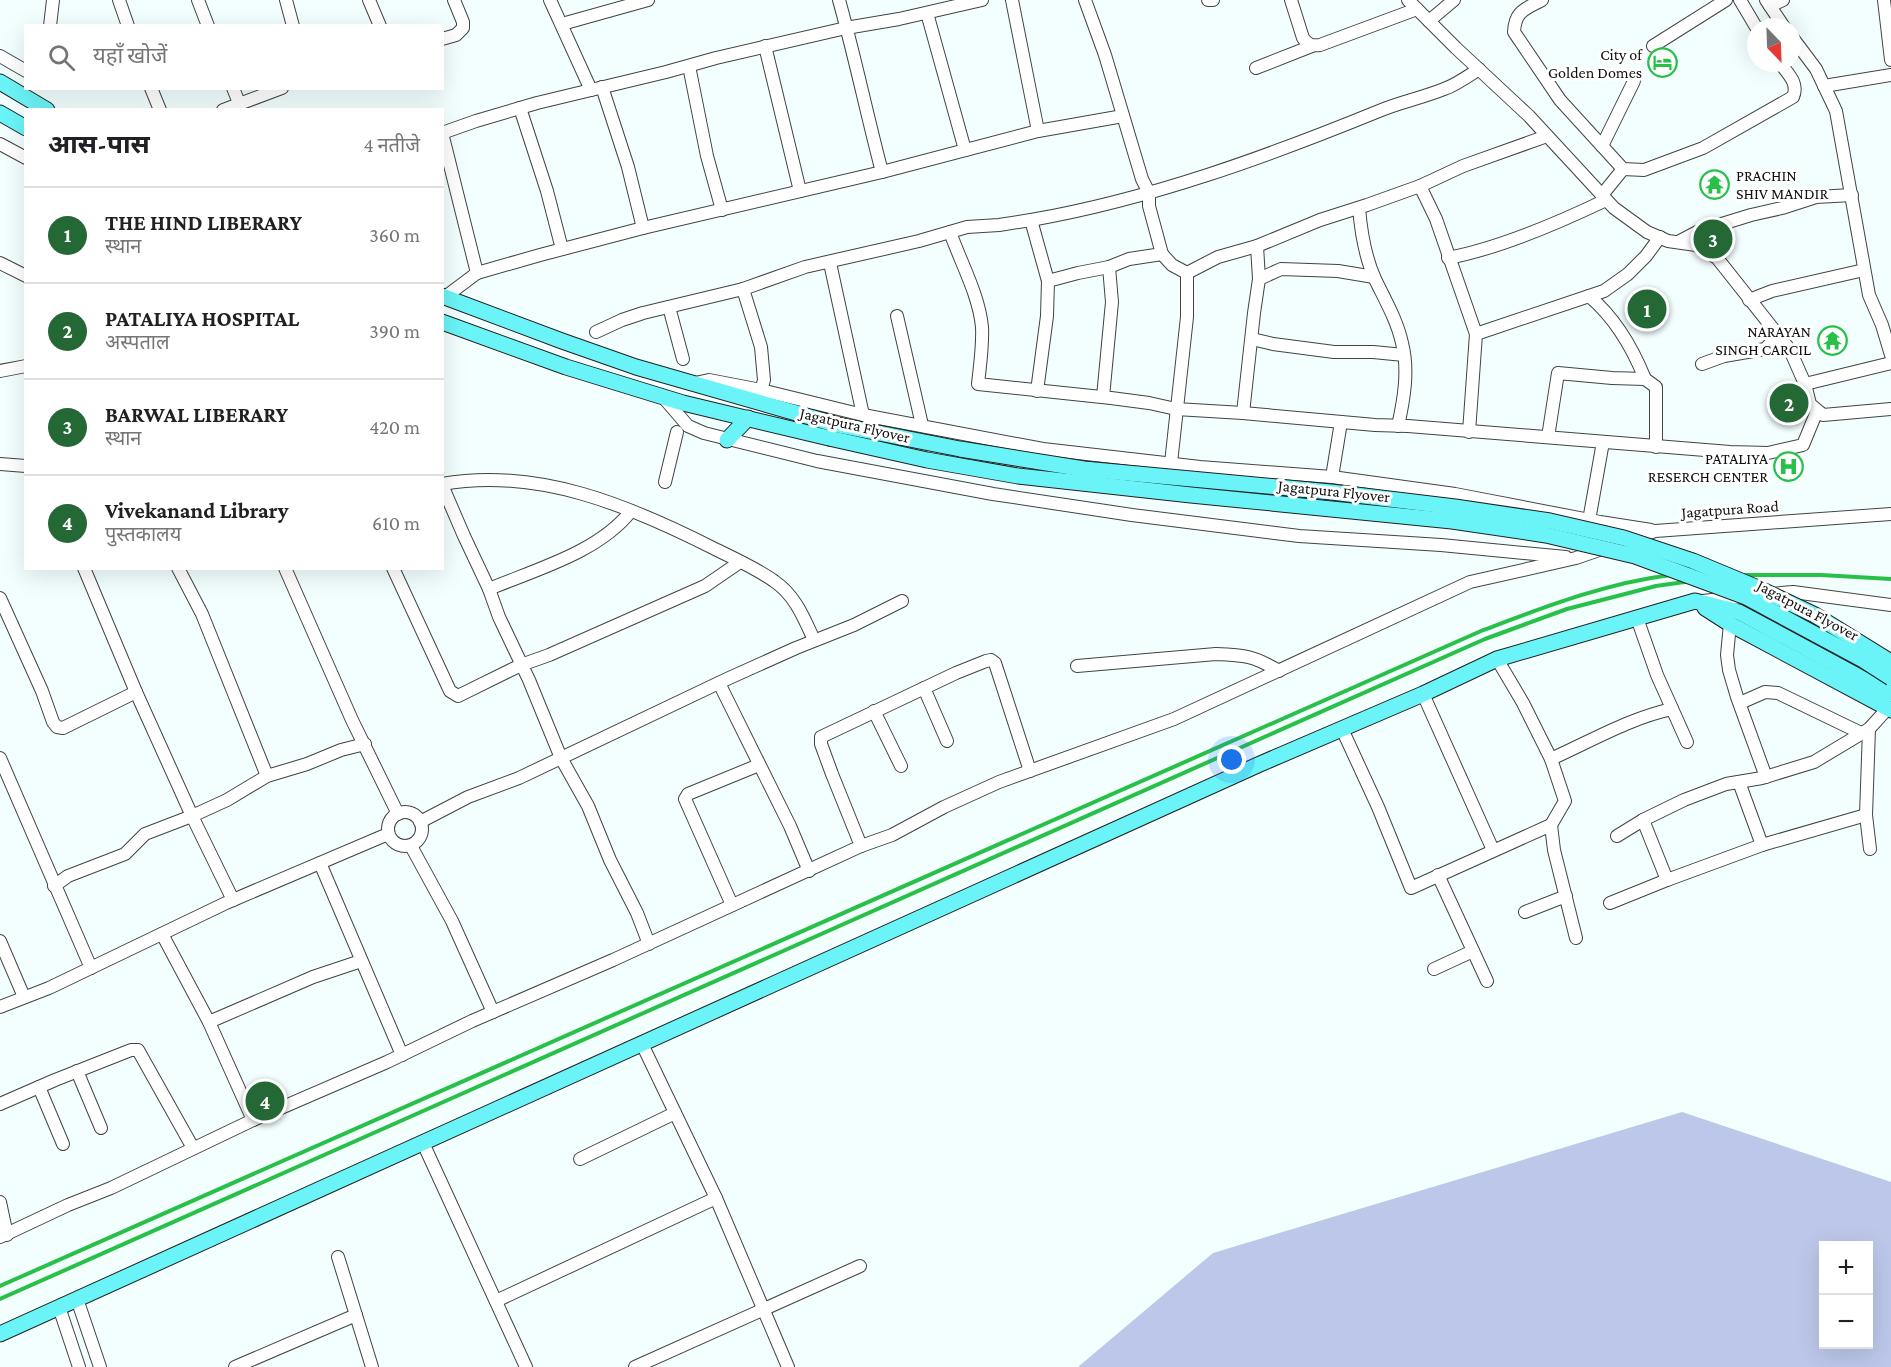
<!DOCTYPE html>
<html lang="hi">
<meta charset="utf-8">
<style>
body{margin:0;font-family:"Crimson Pro","Noto Sans Devanagari",serif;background:#f6f6f6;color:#202124}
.controls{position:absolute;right:18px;bottom:18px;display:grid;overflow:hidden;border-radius:0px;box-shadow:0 6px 24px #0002}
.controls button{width:54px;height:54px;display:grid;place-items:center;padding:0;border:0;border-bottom:2px solid #e0e0e0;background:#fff;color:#202124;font:30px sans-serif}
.compass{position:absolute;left:1747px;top:18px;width:54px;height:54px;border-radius:50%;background:#fff;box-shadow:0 6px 24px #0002;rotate:157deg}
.you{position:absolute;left:1232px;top:760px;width:21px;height:21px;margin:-15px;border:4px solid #fff;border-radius:50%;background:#1a73e8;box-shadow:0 0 0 9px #1a73e833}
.badge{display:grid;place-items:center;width:39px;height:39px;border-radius:50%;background:#246935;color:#fff;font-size:20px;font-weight:700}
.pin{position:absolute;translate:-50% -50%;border:3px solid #fff;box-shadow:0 2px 6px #0006}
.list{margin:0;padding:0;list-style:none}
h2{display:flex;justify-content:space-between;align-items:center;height:78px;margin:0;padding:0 24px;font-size:26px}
h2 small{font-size:20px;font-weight:400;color:#757577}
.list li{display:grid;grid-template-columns:39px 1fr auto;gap:18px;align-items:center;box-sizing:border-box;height:96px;padding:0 24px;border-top:2px solid #e0e0e0}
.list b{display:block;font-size:22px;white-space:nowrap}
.list p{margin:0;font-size:20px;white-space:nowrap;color:#757577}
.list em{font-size:20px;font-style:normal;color:#757577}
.icon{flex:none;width:33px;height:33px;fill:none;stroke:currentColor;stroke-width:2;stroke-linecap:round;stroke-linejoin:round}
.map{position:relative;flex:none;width:1891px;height:1367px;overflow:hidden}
.search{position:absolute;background:#fff;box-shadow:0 6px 24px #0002;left:24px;top:24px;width:420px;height:66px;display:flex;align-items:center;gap:15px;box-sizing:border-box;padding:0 21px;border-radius:0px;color:#757577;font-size:22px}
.panel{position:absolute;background:#fff;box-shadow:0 6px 24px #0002;left:24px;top:108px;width:420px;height:462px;border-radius:0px}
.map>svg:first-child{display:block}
.green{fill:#bcc7ea;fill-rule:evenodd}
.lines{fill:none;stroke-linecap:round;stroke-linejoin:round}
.minor-casing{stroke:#434343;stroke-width:14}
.major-casing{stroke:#212121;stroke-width:17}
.minor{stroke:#fff;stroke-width:12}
.major{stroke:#6bf4f7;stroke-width:15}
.rail{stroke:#28c049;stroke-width:4}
.major-bridge-casing{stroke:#212121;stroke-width:17;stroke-linecap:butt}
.major-bridge{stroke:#6bf4f7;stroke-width:15}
.labels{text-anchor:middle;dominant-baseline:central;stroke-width:6;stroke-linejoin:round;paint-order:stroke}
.poi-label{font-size:16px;fill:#101010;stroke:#fff;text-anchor:end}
.street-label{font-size:16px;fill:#101010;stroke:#fff}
</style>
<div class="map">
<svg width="1891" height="1367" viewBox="0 0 1891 1367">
<rect width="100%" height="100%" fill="#f3feff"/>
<!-- green -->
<path class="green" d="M1682,1112l209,70v185h-813l135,-114zM1824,1246h44v98h-44z"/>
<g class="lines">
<defs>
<g id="minor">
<path d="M119,0l9,26"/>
<path d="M198,0l10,26"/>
<path d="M286,0l7,26"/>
<path d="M369,0l11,26"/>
<path d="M550,0l41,90"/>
<path d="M839,0c16,57 28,115 43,172"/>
<path d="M1012,0l26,131"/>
<path d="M1085,0l20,55 37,124 7,14v13l13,48"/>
<path d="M1208,0h5"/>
<path d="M1291,0l12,38c5,7 9,8 17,7l97,-36"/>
<path d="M1408,0l48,48 73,68 85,92 33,24 21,9 28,4 21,13 73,92 15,34 5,20 13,11 68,-6"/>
<path d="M1542,0c-17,9 -27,11 -28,32l46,68 63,69 21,1 59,-22 90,-51c6,-14 -5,-23 -13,-34"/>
<path d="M1740,0l16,27"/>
<path d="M1766,0l18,27"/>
<path d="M1884,0l7,60"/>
<path d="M1770,6l13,-6"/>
<path d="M927,13l38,137"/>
<path d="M1429,21l25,-21"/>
<path d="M562,24l86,-24"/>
<path d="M50,26l3,-26"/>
<path d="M1792,37l24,32 20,42 33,184 13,30 9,30"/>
<path d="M442,39l14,-4 7,-7v-6l-9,-22"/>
<path d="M765,46l35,145"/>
<path d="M1653,46l73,-46"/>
<path d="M0,56l26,15"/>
<path d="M689,66l18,90 15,54"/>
<path d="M1256,68l56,-22"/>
<path d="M1824,86l67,-11"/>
<path d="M602,87l26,80 15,61"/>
<path d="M151,88l9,22"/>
<path d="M233,88l6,15"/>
<path d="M520,108l27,83 15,58"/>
<path d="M223,110l59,-22"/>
<path d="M442,133l35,140 63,-18 103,-27 239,-56 156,-41 85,-15"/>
<path d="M442,133l34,-12 61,-18 129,-31 50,-14 130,-30 53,-9 83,-19"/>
<path d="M0,144l26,14"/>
<path d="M1602,146l32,-65"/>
<path d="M1420,186l16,33 40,115"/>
<path d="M1602,195l21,-26"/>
<path d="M1359,208c2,24 6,49 16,71 10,21 22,41 27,64 7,27 2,56 -4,83"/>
<path d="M1031,220c120,-21 235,-63 348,-109 21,-9 43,-13 65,-22 12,-4 24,-13 35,-20"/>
<path d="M950,232c11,31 29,63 32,95 1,19 -2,38 -4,57l133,14 38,5 27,6 67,4 132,12 33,1 322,26 38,1 35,-8 14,-34"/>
<path d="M1678,242l21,-11 52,-16 31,-7 34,-11 36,-2"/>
<path d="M1448,258c53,-10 110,-35 158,-58"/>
<path d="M0,263l26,13"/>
<path d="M830,263l33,152"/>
<path d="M1259,279l22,-10 57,2 36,6"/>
<path d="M743,289l18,58 3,33 -5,18"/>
<path d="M1589,296c25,21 44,53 56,83"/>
<path d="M445,297l32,-24"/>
<path d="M1749,300l23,-9 92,-21"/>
<path d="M669,307l14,52"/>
<path d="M897,316l25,109"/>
<path d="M596,332l26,-12 21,-7 100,-24 62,-22 114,-26 48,-14 32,-2 32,-5 17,61 30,-8 31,-6 20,-8 33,-5 10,11 15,8 31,-16 39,-11 63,-26 47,-15 53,-19 43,-20 84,-30"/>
<path d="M1252,339l21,5 61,8h39l31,3"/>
<path d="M1702,364l22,-8 41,-7 14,-14"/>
<path d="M0,371l26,-5"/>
<path d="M695,383l14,-3 52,10 102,25 180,34 157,18 132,10 123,17 145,28 51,8"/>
<path d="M1805,384l86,-21"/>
<path d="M1037,391l10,-75 1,-35"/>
<path d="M663,397l25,29 16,7 113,28 176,33 139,21 167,21 142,9 125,12"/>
<path d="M1103,397l9,-95 -3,-35"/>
<path d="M1243,413l11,-100 5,-34 -2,-33"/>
<path d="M1469,432l7,-98 128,-43 24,-17 18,-18 14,-19"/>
<path d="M1548,437l10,-64 54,5 33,1 11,8v60"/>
<path d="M1171,463l16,-146v-44"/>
<path d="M0,464l26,2"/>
<path d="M1332,477l9,-55"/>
<path d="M665,482l12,-50"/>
<path d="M442,484c96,-17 188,22 271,64 20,10 43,20 61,33 21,14 30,37 40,59"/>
<path d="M442,485l22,51 25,53 10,28 30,63 32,78 27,48 22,54 27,53 12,31"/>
<path d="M1588,526l15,-84"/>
<path d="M1628,540l27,-9 236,-17"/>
<path d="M84,568l52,124 56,124 41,84"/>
<path d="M178,568l24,46 65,162"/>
<path d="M285,568l67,152 46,94"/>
<path d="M393,568l57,123 8,5 63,-31 28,-10 156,-69 35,-24"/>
<path d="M489,589c48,-20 110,-37 142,-78"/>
<path d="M1771,594l22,-2 98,13"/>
<path d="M0,598l42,93 11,31 4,5 6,1 73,-36"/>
<path d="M1702,601l40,-4"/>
<path d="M1637,618l20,57 30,67"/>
<path d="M1730,624l-3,31 2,15 8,27 29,80"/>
<path d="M1497,659l26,44 28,56 14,42 -14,24"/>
<path d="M1077,666l139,-12c29,1 38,2 63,17"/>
<path d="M719,683l71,143 19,45"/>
<path d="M924,688l23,53"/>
<path d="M1423,694l70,156"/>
<path d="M1740,703l25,-11 13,1 83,40"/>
<path d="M874,711l27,55"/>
<path d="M1342,729l36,78 33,81 140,-63 3,25 22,88"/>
<path d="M0,758l91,210"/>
<path d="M1551,759c40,-18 79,-41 121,-50"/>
<path d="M1739,782l23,63"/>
<circle cx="405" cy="829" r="17"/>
<path d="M1866,815l4,34"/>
<path d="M1643,820l24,60"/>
<path d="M420,822l48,-25 51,-19 208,-99 69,-31 58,-23 48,-24"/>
<path d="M1617,836l26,-16 41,-20 42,-16 36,-6 52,-16 55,-33 19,-21"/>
<path d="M411,846l41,75 41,91"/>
<path d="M861,846l-29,-72 -11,-30v-7l135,-64 30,-12 5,-1 4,3 35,108"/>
<path d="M320,863l82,192"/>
<path d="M1438,875l49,106"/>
<path d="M54,886l14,-10 57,-22 20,-20 47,-18 35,-16 40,-24 40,-12 34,-14 24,-6"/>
<path d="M1610,903l57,-23 95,-35 104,-30 3,-86"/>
<path d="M732,905l-47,-106 3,-5 71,-29"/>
<path d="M1525,912l41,-16"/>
<path d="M162,934l47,88 44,98"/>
<path d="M0,941l24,56"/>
<path d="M1434,969l39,-18"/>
<path d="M0,1007l49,-19 177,-85 162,-69"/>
<path d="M209,1022l104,-45 48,-16"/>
<path d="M642,1044l74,154 72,169"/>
<path d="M77,1071l24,57"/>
<path d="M39,1087l24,57"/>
<path d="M0,1104l55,-24 76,-30h7l55,98"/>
<path d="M423,1143l103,224"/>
<path d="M580,1159l95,-46"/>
<path d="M0,1202l7,33"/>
<path d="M0,1237l68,-32 43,-17 142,-68 134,-58 85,-41 141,-61 248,-114 31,-11 52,-28 55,-25 175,-63 296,-137 106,-24 29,-10"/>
<path d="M338,1257l34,110"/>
<path d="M77,1299l23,68"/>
<path d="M496,1301l220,-103"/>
<path d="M59,1307l20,60"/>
<path d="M235,1367l121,-52"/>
<path d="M635,1367l225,-101"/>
</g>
<g id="major">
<path d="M0,82l47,28"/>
<path d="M0,113l26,15"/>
<path d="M442,296l120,45 74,26 202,58"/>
<path d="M442,322l124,45 117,36 146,35"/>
<path d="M727,440l21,-22"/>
<path d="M1705,608l25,16 161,86"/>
<path d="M0,1334l1260,-570 163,-70 74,-35 198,-58 44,11 152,82"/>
</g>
</defs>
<!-- minor casing -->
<use href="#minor" class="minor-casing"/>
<!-- major casing -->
<use href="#major" class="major-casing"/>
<!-- minor -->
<use href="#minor" class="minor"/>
<!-- major -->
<use href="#major" class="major"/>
<!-- rail -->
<g class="rail">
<path d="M0,1286l1481,-655c61,-23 124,-48 190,-56"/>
<path d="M0,1299l1485,-660 82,-30 89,-23 78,-11h87l70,4"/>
</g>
<defs>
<g id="major-bridge">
<path d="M838,425l122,24 124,20 247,23 124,15 95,14 74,17 69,23 65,27 57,27 76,47"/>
<path d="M829,438l98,22 91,16 173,19 261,26 94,14 89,21 111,41 117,63 28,18"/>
</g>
</defs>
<!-- major-bridge casing -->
<use href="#major-bridge" class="major-bridge-casing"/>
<!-- major-bridge -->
<use href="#major-bridge" class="major-bridge"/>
</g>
<!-- icons -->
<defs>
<symbol id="hotel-ring" viewBox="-11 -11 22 22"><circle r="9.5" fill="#fff" stroke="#28c049" stroke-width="1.5"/><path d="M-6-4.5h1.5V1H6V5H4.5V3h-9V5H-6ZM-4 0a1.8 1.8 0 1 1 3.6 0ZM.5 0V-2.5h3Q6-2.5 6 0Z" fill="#28c049"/></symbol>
<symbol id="temple-ring" viewBox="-11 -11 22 22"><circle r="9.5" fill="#fff" stroke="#28c049" stroke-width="1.5"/><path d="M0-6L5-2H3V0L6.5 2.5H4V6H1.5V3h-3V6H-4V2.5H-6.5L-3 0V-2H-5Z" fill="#28c049"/></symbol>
<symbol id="hospital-ring" viewBox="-11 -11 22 22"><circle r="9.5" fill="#fff" stroke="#28c049" stroke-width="1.5"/><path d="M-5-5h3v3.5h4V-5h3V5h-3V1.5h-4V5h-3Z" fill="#28c049"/></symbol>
</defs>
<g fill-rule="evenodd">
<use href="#hotel-ring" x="1646" y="46" width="33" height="33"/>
<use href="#temple-ring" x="1698" y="168" width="33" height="33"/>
<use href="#temple-ring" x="1816" y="324" width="33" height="33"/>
<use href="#hospital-ring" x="1772" y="450" width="33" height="33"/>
</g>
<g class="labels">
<!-- poi labels -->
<g class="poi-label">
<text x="1642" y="54">City of<tspan x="1642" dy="18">Golden Domes</tspan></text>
<text x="1736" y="175" text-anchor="start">PRACHIN<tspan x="1736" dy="18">SHIV MANDIR</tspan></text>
<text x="1811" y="331">NARAYAN<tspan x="1811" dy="18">SINGH CARCIL</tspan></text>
<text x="1768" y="458">PATALIYA<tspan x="1768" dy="18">RESERCH CENTER</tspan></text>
</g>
<!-- street labels -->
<g class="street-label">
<text transform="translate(855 425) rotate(13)">Jagatpura Flyover</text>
<text transform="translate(1334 491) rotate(6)">Jagatpura Flyover</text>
<text transform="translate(1730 509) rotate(-4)">Jagatpura Road</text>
<text transform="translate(1808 610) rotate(28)">Jagatpura Flyover</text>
</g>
</g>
</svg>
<div class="controls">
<button>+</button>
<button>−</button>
</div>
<svg class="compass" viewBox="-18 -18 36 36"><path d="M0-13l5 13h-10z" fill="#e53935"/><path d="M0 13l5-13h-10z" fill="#757577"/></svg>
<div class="you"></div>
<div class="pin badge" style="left:1647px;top:309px">1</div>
<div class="pin badge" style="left:1789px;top:403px">2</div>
<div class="pin badge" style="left:1713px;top:239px">3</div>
<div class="pin badge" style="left:265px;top:1101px">4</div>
<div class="search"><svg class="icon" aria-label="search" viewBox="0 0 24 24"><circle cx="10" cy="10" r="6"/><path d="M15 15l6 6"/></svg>यहाँ खोजें</div>
<section class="panel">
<h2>आस-पास<small>4 नतीजे</small></h2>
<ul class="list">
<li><span class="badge">1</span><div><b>THE HIND LIBERARY</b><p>स्थान</p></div><em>360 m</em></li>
<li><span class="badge">2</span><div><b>PATALIYA HOSPITAL</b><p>अस्पताल</p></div><em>390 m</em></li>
<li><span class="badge">3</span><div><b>BARWAL LIBERARY</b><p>स्थान</p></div><em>420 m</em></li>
<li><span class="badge">4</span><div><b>Vivekanand Library</b><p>पुस्तकालय</p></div><em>610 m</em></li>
</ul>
</section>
</div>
